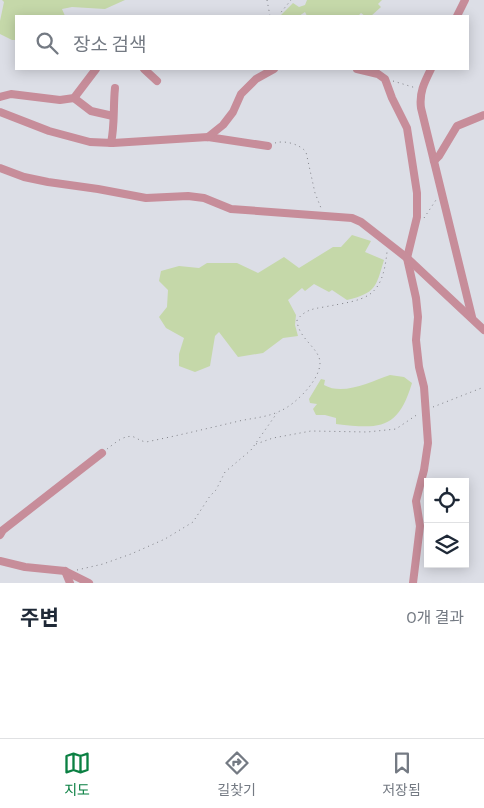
<!DOCTYPE html>
<html lang="ko">
<meta charset="utf-8">
<style>
body{margin:0;font-family:Commissioner,"Noto Sans KR",sans-serif;background:#f6f6f7;color:#1f2937}
.controls{position:absolute;right:15px;bottom:15px;display:grid;overflow:hidden;border-radius:0px;box-shadow:0 2px 12px #0003}
.controls button{width:45px;height:45px;display:grid;place-items:center;padding:0;border:0;border-bottom:1px solid #e0e1e3;background:#fff;color:#1f2937;font:25px sans-serif}
.list{margin:0;padding:0;list-style:none}
h2{display:flex;justify-content:space-between;align-items:center;height:65px;margin:0;padding:0 20px;font-size:21px}
h2 small{font-size:16px;font-weight:400;color:#747a83}
.icon{flex:none;width:28px;height:28px;fill:none;stroke:currentColor;stroke-width:2;stroke-linecap:round;stroke-linejoin:round}
.map{position:relative;flex:none;width:484px;height:583px;overflow:hidden}
.search{position:absolute;background:#fff;box-shadow:0 2px 12px #0003;left:15px;right:15px;top:15px;height:55px;display:flex;align-items:center;gap:12px;box-sizing:border-box;padding:0 18px;border-radius:0px;color:#747a83;font-size:19px}
.sheet{height:155px;background:#fff}
nav{display:flex;justify-content:space-around;align-items:center;box-sizing:border-box;height:70px;border-top:1px solid #e0e1e3;background:#fff;font-size:14px;color:#747a83}
nav a{display:grid;justify-items:center;gap:2px}
nav .on{color:#0b8043}
.map>svg:first-child{display:block}
.green{fill:#c5d8a9}
.lines{fill:none;stroke-linecap:round;stroke-linejoin:round}
.path{stroke:#7f8086;stroke-width:1;stroke-dasharray:1 4;stroke-linecap:butt}
.minor{stroke:#c78d9a;stroke-width:8}
</style>
<div class="map">
<svg width="484" height="583" viewBox="0 0 484 583">
<rect width="100%" height="100%" fill="#dcdee6"/>
<!-- green -->
<g class="green">
<path d="M2,0h123l-20,9 -33,-2 -10,2 3,7h-49v24h-4l-12,-6v-13l4,-19z"/>
<path d="M307,0h75l-4,4 3,3 -10,9h-6l-4,-3 -3,3h-51l-2,-4 -6,4h-19l13,-13 6,4 6,-2z"/>
<path d="M352,235l19,6 -6,11 19,8c-8,27 -8,33 -37,40l-15,-10 -3,2 -15,-8 -9,7 -3,-3 -14,12 8,15 -1,10 3,11 -15,2 -20,15 -25,4 -19,-25 -4,4 -5,30 -15,6 -16,-6v-12l5,-16 -18,-10 -7,-11 8,-10 1,-17 -9,-9 2,-10 18,-5 20,2 8,-5h30l21,10 26,-16 15,11 34,-21h8z"/>
<path d="M390,375l14,2 8,6c-14,47 -32,46 -76,41v-6l-11,-3h-9l-3,-6 4,-5 -7,-1 -1,-4 12,-20 4,1 -1,5c19,11 46,-3 66,-10z"/>
</g>
<g class="lines">
<!-- path -->
<g class="path">
<path d="M267,0l3,16"/>
<path d="M278,16l13,-16"/>
<path d="M393,81l23,7"/>
<path d="M275,143c9,-3 25,1 31,9l9,41 6,15"/>
<path d="M424,218l12,-18"/>
<path d="M433,407l51,-20"/>
<path d="M256,444l17,-6 38,-7 56,1 29,-3 22,-15"/>
<path d="M107,449c7,-5 17,-15 27,-12 4,2 7,4 12,5 30,-6 59,-13 89,-20 15,-4 31,-4 45,-11 15,-6 40,-31 40,-48 0,-15 -22,-24 -23,-43 8,-10 15,-11 27,-13 42,-8 58,-7 63,-55"/>
<path d="M77,570l26,-6 28,-10 34,-15 28,-17 17,-26 6,-6 9,-18 26,-22 26,-37"/>
</g>
<!-- minor -->
<g class="minor">
<path d="M457,16l8,-16"/>
<path d="M144,69l13,12"/>
<path d="M357,69l21,5 7,5 7,19 15,30 10,65v24l-10,41 9,40 2,19 -2,23 3,27 5,20 4,56 -4,27 -8,31 4,25 -7,57"/>
<path d="M431,69c-7,14 -12,24 -10,39l51,209"/>
<path d="M0,97l11,-3 49,6 14,-2 22,-29"/>
<path d="M74,98l17,13 22,5"/>
<path d="M0,112l49,19 41,11 23,1 95,-6 60,9"/>
<path d="M208,137l15,-12 10,-13 8,-18 15,-15 18,-10"/>
<path d="M111,143c4,-19 2,-36 4,-55"/>
<path d="M434,161l5,-5 18,-30 27,-11"/>
<path d="M0,168l24,9 24,5 50,7 48,9 42,-2 16,2 27,11 121,9 9,4 46,36 77,72"/>
<path d="M0,535l3,-5 99,-77"/>
<path d="M0,561l25,6 40,4 24,12"/>
<path d="M65,571l5,12"/>
</g>
</g>
</svg>
<div class="controls">
<button><svg class="icon" aria-label="locate" viewBox="0 0 24 24"><circle cx="12" cy="12" r="6"/><path d="M12 2v4M12 18v4M2 12h4M18 12h4"/></svg></button>
<button><svg class="icon" aria-label="layers" viewBox="0 0 24 24"><path d="M12 4l9 5-9 5-9-5zM3 14l9 5 9-5"/></svg></button>
</div>
<div class="search"><svg class="icon" aria-label="search" viewBox="0 0 24 24"><circle cx="10" cy="10" r="6"/><path d="M15 15l6 6"/></svg>장소 검색</div>
</div>
<section class="sheet">
<h2>주변<small>0개 결과</small></h2>
<ul class="list">
</ul>
</section>
<nav>
<a class="on"><svg class="icon" aria-label="map" viewBox="0 0 24 24"><path d="M3 6l6-2 6 2 6-2v14l-6 2-6-2-6 2zM9 4v14M15 6v14"/></svg>지도</a>
<a><svg class="icon" aria-label="directions" viewBox="0 0 24 24"><path d="M12 3l9 9-9 9-9-9zM9 14v-3h6M13 9l2 2-2 2"/></svg>길찾기</a>
<a><svg class="icon" aria-label="saved" viewBox="0 0 24 24"><path d="M7 4h10v16l-5-4-5 4z"/></svg>저장됨</a>
</nav>
